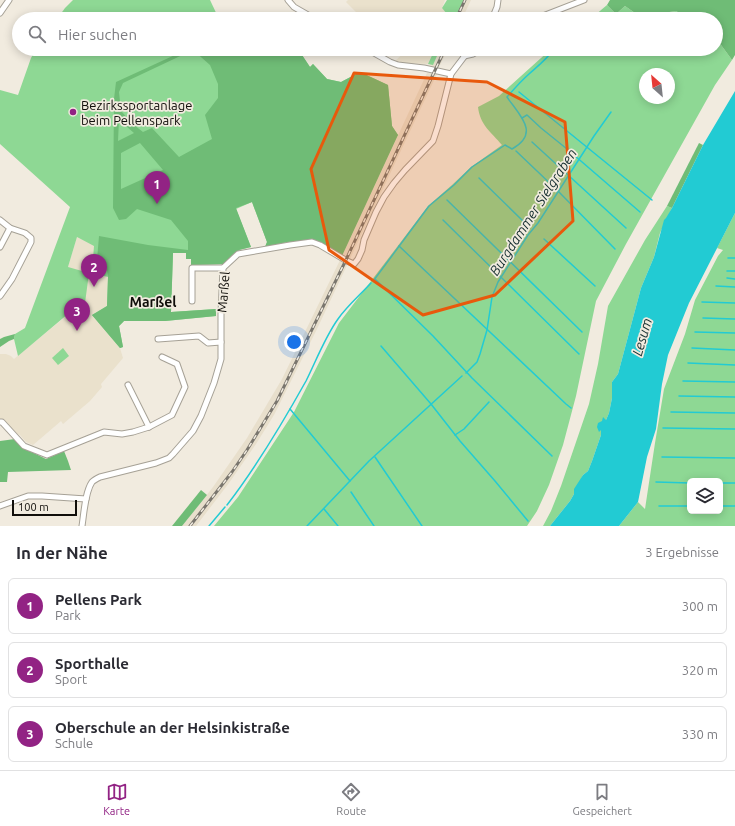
<!DOCTYPE html>
<html lang="de">
<meta charset="utf-8">
<style>
body{margin:0;font-family:Ubuntu,sans-serif;background:#f2f2f3;color:#2b2b33}
.controls{position:absolute;right:12px;bottom:12px;display:grid;overflow:hidden;border-radius:6px;box-shadow:0 2px 10px #0003}
.controls button{width:36px;height:36px;display:grid;place-items:center;padding:0;border:0;border-bottom:1px solid #e1e1e2;background:#fff;color:#2b2b33;font:20px sans-serif}
.compass{position:absolute;left:639px;top:68px;width:36px;height:36px;border-radius:50%;background:#fff;box-shadow:0 2px 10px #0003;rotate:333deg}
.scale{position:absolute;left:12px;bottom:10px;width:65px;box-sizing:border-box;padding-left:4px;border:2px solid #100e0a;border-top:0;font-size:11px;line-height:14px;white-space:nowrap;color:#100e0a;-webkit-text-stroke:3px #f1ebdf;paint-order:stroke}
.you{position:absolute;left:294px;top:342px;width:14px;height:14px;margin:-10px;border:3px solid #fff;border-radius:50%;background:#1a73e8;box-shadow:0 0 0 6px #1a73e833}
.badge{display:grid;place-items:center;width:26px;height:26px;border-radius:50%;background:#922384;color:#fff;font-size:13px;font-weight:700}
.pin{position:absolute;translate:-50% -33px;filter:drop-shadow(0 1px 2px #0008)}
.pin::after{content:'';position:absolute;top:21px;width:14px;height:12px;background:inherit;clip-path:polygon(0 0,100% 0,50% 100%)}
.list{margin:0;padding:0;list-style:none}
h2{display:flex;justify-content:space-between;align-items:center;height:52px;margin:0;padding:0 16px;font-size:17px}
h2 small{font-size:13px;font-weight:400;color:#7c7c81}
.list li{display:grid;grid-template-columns:26px 1fr auto;gap:12px;align-items:center;box-sizing:border-box;height:56px;margin:0 8px 8px;padding:0 8px;border:1px solid #e1e1e2;border-radius:6px}
.list b{display:block;font-size:15px;white-space:nowrap}
.list p{margin:0;font-size:13px;white-space:nowrap;color:#7c7c81}
.list em{font-size:13px;font-style:normal;color:#7c7c81}
.icon{flex:none;width:22px;height:22px;fill:none;stroke:currentColor;stroke-width:2;stroke-linecap:round;stroke-linejoin:round}
.map{position:relative;flex:none;width:735px;height:526px;overflow:hidden}
.search{position:absolute;background:#fff;box-shadow:0 2px 10px #0003;left:12px;right:12px;top:12px;height:44px;display:flex;align-items:center;gap:10px;box-sizing:border-box;padding:0 14px;border-radius:22px;color:#7c7c81;font-size:15px}
.sheet{height:244px;background:#fff}
nav{display:flex;justify-content:space-around;align-items:center;box-sizing:border-box;height:56px;border-top:1px solid #e1e1e2;background:#fff;font-size:11px;color:#7c7c81}
nav a{display:grid;justify-items:center;gap:2px}
nav .on{color:#922384}
.map>svg:first-child{display:block}
.built{fill:#e8dfcc}
.education{fill:#eae1cc}
.green{fill:#8ed894;fill-rule:evenodd}
.forest{fill:#6fbc76;fill-rule:evenodd}
.water{fill:#22cbd3}
.lines{fill:none;stroke-linecap:round;stroke-linejoin:round}
.stream{stroke:#22cbd3;stroke-width:1.5}
.minor-casing{stroke:#a6a196;stroke-width:7}
.minor{stroke:#fff;stroke-width:5}
.rail-casing{stroke:#7a766e;stroke-width:3}
.rail{stroke:#f1ebdf;stroke-width:1.5;stroke-dasharray:4.5;stroke-linecap:butt}
.marked{fill:#e8590c;fill-opacity:0.2;stroke:#e8590c;stroke-width:3;stroke-linejoin:round}
.poi-dot{fill:#922384;stroke:#f1ebdf;stroke-width:1.5}
.labels{text-anchor:middle;dominant-baseline:central;stroke-width:3.5;stroke-linejoin:round;paint-order:stroke}
.poi-label{font-size:13px;fill:#100e0a;stroke:#f1ebdf;text-anchor:start}
.street-label{font-size:13px;fill:#100e0a;stroke:#f1ebdf}
.water-label{font-size:14px;font-style:italic;fill:#162f30;stroke:#f1ebdf}
.neighbourhood-label{font-size:14px;font-weight:bold;fill:#100e0a;stroke:#f1ebdf}
</style>
<div class="map">
<svg width="735" height="526" viewBox="0 0 735 526">
<rect width="100%" height="100%" fill="#f1ebdf"/>
<!-- built -->
<g class="built">
<path d="M462,0h9l-9,19h-9z"/>
<path d="M438,49h10l-10,20 -8,-4z"/>
<path d="M427,73l10,1 -120,255 -43,86 -18,29 -27,39 -33,43h-14l31,-39 34,-49 35,-59 60,-123z"/>
</g>
<!-- education -->
<g class="education">
<path d="M348,0h97l-3,8 9,11h-52l-1,-1 -2,1h-17l-1,-1 -2,1h-23l5,-5 -12,-12z"/>
<path d="M408,49h27l-7,15 -24,-1 -10,-1z"/>
<path d="M77,237l18,9 13,31 -1,29 -15,9 28,33 3,10 -22,26 1,3 -12,14 -27,23 -2,-3 -28,24 -7,-3 -6,-7 -3,-1 -10,-11 -7,-2v-67h6l5,2 3,3 62,-51 9,-5 -17,-36z"/>
</g>
<!-- green -->
<g class="green">
<path d="M73,0h137l9,19h-162l8,-11z"/>
<path d="M447,0h17l-9,19h-4l-9,-11z"/>
<path d="M607,5l9,9 9,-8 10,7 12,-1 16,1 13,-2 14,8h-93l-3,-3z"/>
<path d="M716,38l16,22 -17,25 -89,159 -30,57 -20,95 -13,49 -14,40 -12,26 -10,15h-313l24,-29 56,-85 45,-89 58,-76 31,-41 24,-21 19,-18 31,-22c-11,-13 -22,-20 -24,-38l21,-11 52,-47h165zM645,74h24v24h-24z"/>
<path d="M36,49h196l2,6 15,-6h45l6,3 10,15 3,-3 14,15 14,3 19,-10 28,13 4,41 6,9 -86,106 -24,1 -23,5 2,-5 -15,-40 -16,7 15,38 -12,3 -13,14 -35,1v-6h-5v-6h-13l-2,59 45,-3v7l-51,5h-41l-5,5 4,21 -3,1 -28,-33 15,-9 1,-29 -8,-2 2,-12 -9,-4 1,-13 -17,-9 -9,30 21,6 -4,30 -10,5 -57,48 -4,-17 1,-5 10,-6 45,-121 -70,-63v-54l18,5 13,-37z"/>
<path d="M435,49h5l-7,16 -5,-1z"/>
<path d="M667,206l5,2 -12,25 -6,24 -13,31 -23,86 -6,8v16l-3,15 -3,7 -5,10v5l-9,26 -4,10 -5,4 -9,19 -4,7 -20,25h-7l8,-15 10,-25 28,-82 9,-40 10,-58 37,-66z"/>
<path d="M735,213v313h-116l19,-24 7,7 10,-66 9,-54 21,-55 10,-34 23,-44 5,-6 -6,-2zM690,481h30v30h-30z"/>
<path d="M63,348l6,8 -11,9 -6,-7z"/>
</g>
<!-- forest -->
<g class="forest">
<path d="M610,0h125v55l-3,5 -16,-22v-19h-26l-14,-8 -13,2 -16,-1 -12,1 -10,-7 -9,8 -9,-9z"/>
<path d="M188,49h44l2,6 15,-6h45l6,3 10,15 3,-3 14,15 14,3 19,-10 28,13 4,41 6,9 -56,121 -30,-15 -24,1 -23,5 2,-5 -15,-40 -16,6 15,39 -12,3 -13,14 -35,1v-6h-5v-6h-13l-2,59 45,-3v7l-51,5h-41l-5,5 4,21 -3,1 -28,-33 15,-9 1,-29 -2,-14 -9,-3 2,-24 49,9 40,5v-9l-17,-21 -34,-11 -11,10 -7,1 -6,-12 1,-109 2,-17zM193,50l17,15 8,19v14l-13,17 7,24 -33,18 -27,-29 -9,4 -9,-7 -13,-14 -2,-19 4,-9zM119,120l15,13 -16,8zM140,143l23,27 -42,19v-36z"/>
<path d="M699,143l4,2 -31,63 -5,-2z"/>
<path d="M15,334l-1,5 -5,2 -9,6v-8l4,-2z"/>
<path d="M15,439l9,9 22,11 18,-8 4,10 3,9 -63,2 -1,10h-7v-41z"/>
<path d="M201,490l6,5 -25,31h-10z"/>
</g>
<!-- water -->
<path class="water" d="M735,91v122l-46,90 -21,52 -6,29 -6,45 -9,28 -9,45 -19,24h-69l20,-25 4,-7v-5l9,-14 5,-4 4,-10 9,-26v-5l-2,2 -2,-5 1,-4 4,-2 1,-4 3,3 3,-7 3,-15v-16l6,-8 23,-86 13,-31 10,-37 2,-2 6,-10 31,-63z"/>
<g class="lines">
<!-- stream -->
<g class="stream">
<path d="M519,92l133,108"/>
<path d="M522,118l5,-3 14,13 26,21 73,63"/>
<path d="M532,142l94,86"/>
<path d="M516,151l42,40 57,58"/>
<path d="M479,178l44,43"/>
<path d="M447,200l135,132"/>
<path d="M443,220l136,134"/>
<path d="M544,239l51,47"/>
<path d="M399,246l167,158 5,4"/>
<path d="M728,258h7"/>
<path d="M727,271h8"/>
<path d="M727,278l8,1"/>
<path d="M375,279l58,57 39,42 80,78"/>
<path d="M374,280l55,-74 25,-21 18,-18 33,-22 7,4c29,-16 7,-34 -5,-52 7,-8 14,-16 22,-23 9,-8 18,-15 25,-25"/>
<path d="M716,286l19,1"/>
<path d="M702,302l33,1"/>
<path d="M703,318l32,1"/>
<path d="M695,332l40,1"/>
<path d="M381,346l50,58 29,37 35,40 33,40"/>
<path d="M692,348l43,2"/>
<path d="M688,363l47,2"/>
<path d="M466,373l11,-11 3,-8 7,-24 5,-33 6,-15 30,-47 10,-12 56,-87 17,-24"/>
<path d="M683,381l52,1"/>
<path d="M679,396l56,1"/>
<path d="M290,409l60,72"/>
<path d="M671,412l64,1"/>
<path d="M663,428l72,1"/>
<path d="M455,435l9,-6 25,-27"/>
<path d="M375,457l47,69"/>
<path d="M662,457l73,1"/>
<path d="M656,482l34,1"/>
<path d="M720,483h15"/>
<path d="M351,492l23,34"/>
<path d="M227,505c30,-39 55,-81 79,-124 10,-20 19,-44 32,-62 9,-13 22,-24 33,-36"/>
<path d="M659,506h31"/>
<path d="M720,506h15"/>
<path d="M324,509l14,17"/>
<path d="M209,526l16,-19"/>
<path d="M307,526l62,-65 93,-85"/>
</g>
<defs>
<g id="minor">
<path d="M288,0l6,7 21,12"/>
<path d="M0,13l9,-13"/>
<path d="M492,19l5,-12 1,-7"/>
<path d="M535,19l49,-19"/>
<path d="M367,49l23,13 8,3 26,3 27,6"/>
<path d="M464,56l9,-2 9,-5"/>
<path d="M0,220l10,8 -10,19"/>
<path d="M0,296l12,-17 19,-37v-4l-6,-5 -15,-5"/>
<path d="M192,301v-33h31"/>
<path d="M158,339l41,-3 9,7 13,-1"/>
<path d="M128,385l21,42"/>
<path d="M0,422h2l22,24 23,9 57,-23 18,2 11,-2 16,-5 23,-12 13,-28 -8,-23 -15,-7"/>
<path d="M0,506l28,-10h14l44,3"/>
<path d="M82,526c2,-12 3,-34 10,-44 2,-2 6,-4 8,-5l56,-14 13,-5 4,-4 20,-23 8,-15 13,-33 7,-24v-45l2,-46 15,-14 52,-9 22,-3 8,3 27,16 7,3 4,-5 4,-9 2,-10 12,-28 8,-15 10,-14 11,-13 28,-29 5,-15 13,-52 19,-25"/>
</g>
</defs>
<!-- minor casing -->
<use href="#minor" class="minor-casing"/>
<!-- minor -->
<use href="#minor" class="minor"/>
<defs>
<g id="rail">
<path d="M456,19l9,-19"/>
<path d="M190,526l42,-54 15,-22 30,-49 67,-137 101,-215"/>
</g>
</defs>
<!-- rail casing -->
<use href="#rail" class="rail-casing"/>
<!-- rail -->
<use href="#rail" class="rail"/>
</g>
<!-- marked area -->
<path class="marked" d="M354,73l133,9 78,40 8,99 -78,74 -72,20 -94,-65 -18,-81z"/>
<!-- markers -->
<circle class="poi-dot" cx="73" cy="112" r="4"/>
<g class="labels">
<!-- poi labels -->
<g class="poi-label">
<text x="81" y="105">Bezirkssportanlage<tspan x="81" dy="15">beim Pellenspark</tspan></text>
</g>
<!-- street labels -->
<g class="street-label">
<text transform="translate(223 292) rotate(-85)">Marßel</text>
</g>
<!-- water labels -->
<g class="water-label">
<text transform="translate(533 212) rotate(-57)">Burgdammer Sielgraben</text>
<text transform="translate(642 337) rotate(-74)">Lesum</text>
</g>
<!-- neighbourhood labels -->
<g class="neighbourhood-label">
<text x="153" y="302">Marßel</text>
</g>
</g>
</svg>
<div class="controls">
<button><svg class="icon" aria-label="layers" viewBox="0 0 24 24"><path d="M12 4l9 5-9 5-9-5zM3 14l9 5 9-5"/></svg></button>
</div>
<svg class="compass" viewBox="-18 -18 36 36"><path d="M0-13l5 13h-10z" fill="#e53935"/><path d="M0 13l5-13h-10z" fill="#7c7c81"/></svg>
<div class="scale">100 m</div>
<div class="you"></div>
<div class="pin badge" style="left:157px;top:204px">1</div>
<div class="pin badge" style="left:94px;top:287px">2</div>
<div class="pin badge" style="left:77px;top:331px">3</div>
<div class="search"><svg class="icon" aria-label="search" viewBox="0 0 24 24"><circle cx="10" cy="10" r="6"/><path d="M15 15l6 6"/></svg>Hier suchen</div>
</div>
<section class="sheet">
<h2>In der Nähe<small>3 Ergebnisse</small></h2>
<ul class="list">
<li><span class="badge">1</span><div><b>Pellens Park</b><p>Park</p></div><em>300 m</em></li>
<li><span class="badge">2</span><div><b>Sporthalle</b><p>Sport</p></div><em>320 m</em></li>
<li><span class="badge">3</span><div><b>Oberschule an der Helsinkistraße</b><p>Schule</p></div><em>330 m</em></li>
</ul>
</section>
<nav>
<a class="on"><svg class="icon" aria-label="map" viewBox="0 0 24 24"><path d="M3 6l6-2 6 2 6-2v14l-6 2-6-2-6 2zM9 4v14M15 6v14"/></svg>Karte</a>
<a><svg class="icon" aria-label="directions" viewBox="0 0 24 24"><path d="M12 3l9 9-9 9-9-9zM9 14v-3h6M13 9l2 2-2 2"/></svg>Route</a>
<a><svg class="icon" aria-label="saved" viewBox="0 0 24 24"><path d="M7 4h10v16l-5-4-5 4z"/></svg>Gespeichert</a>
</nav>
